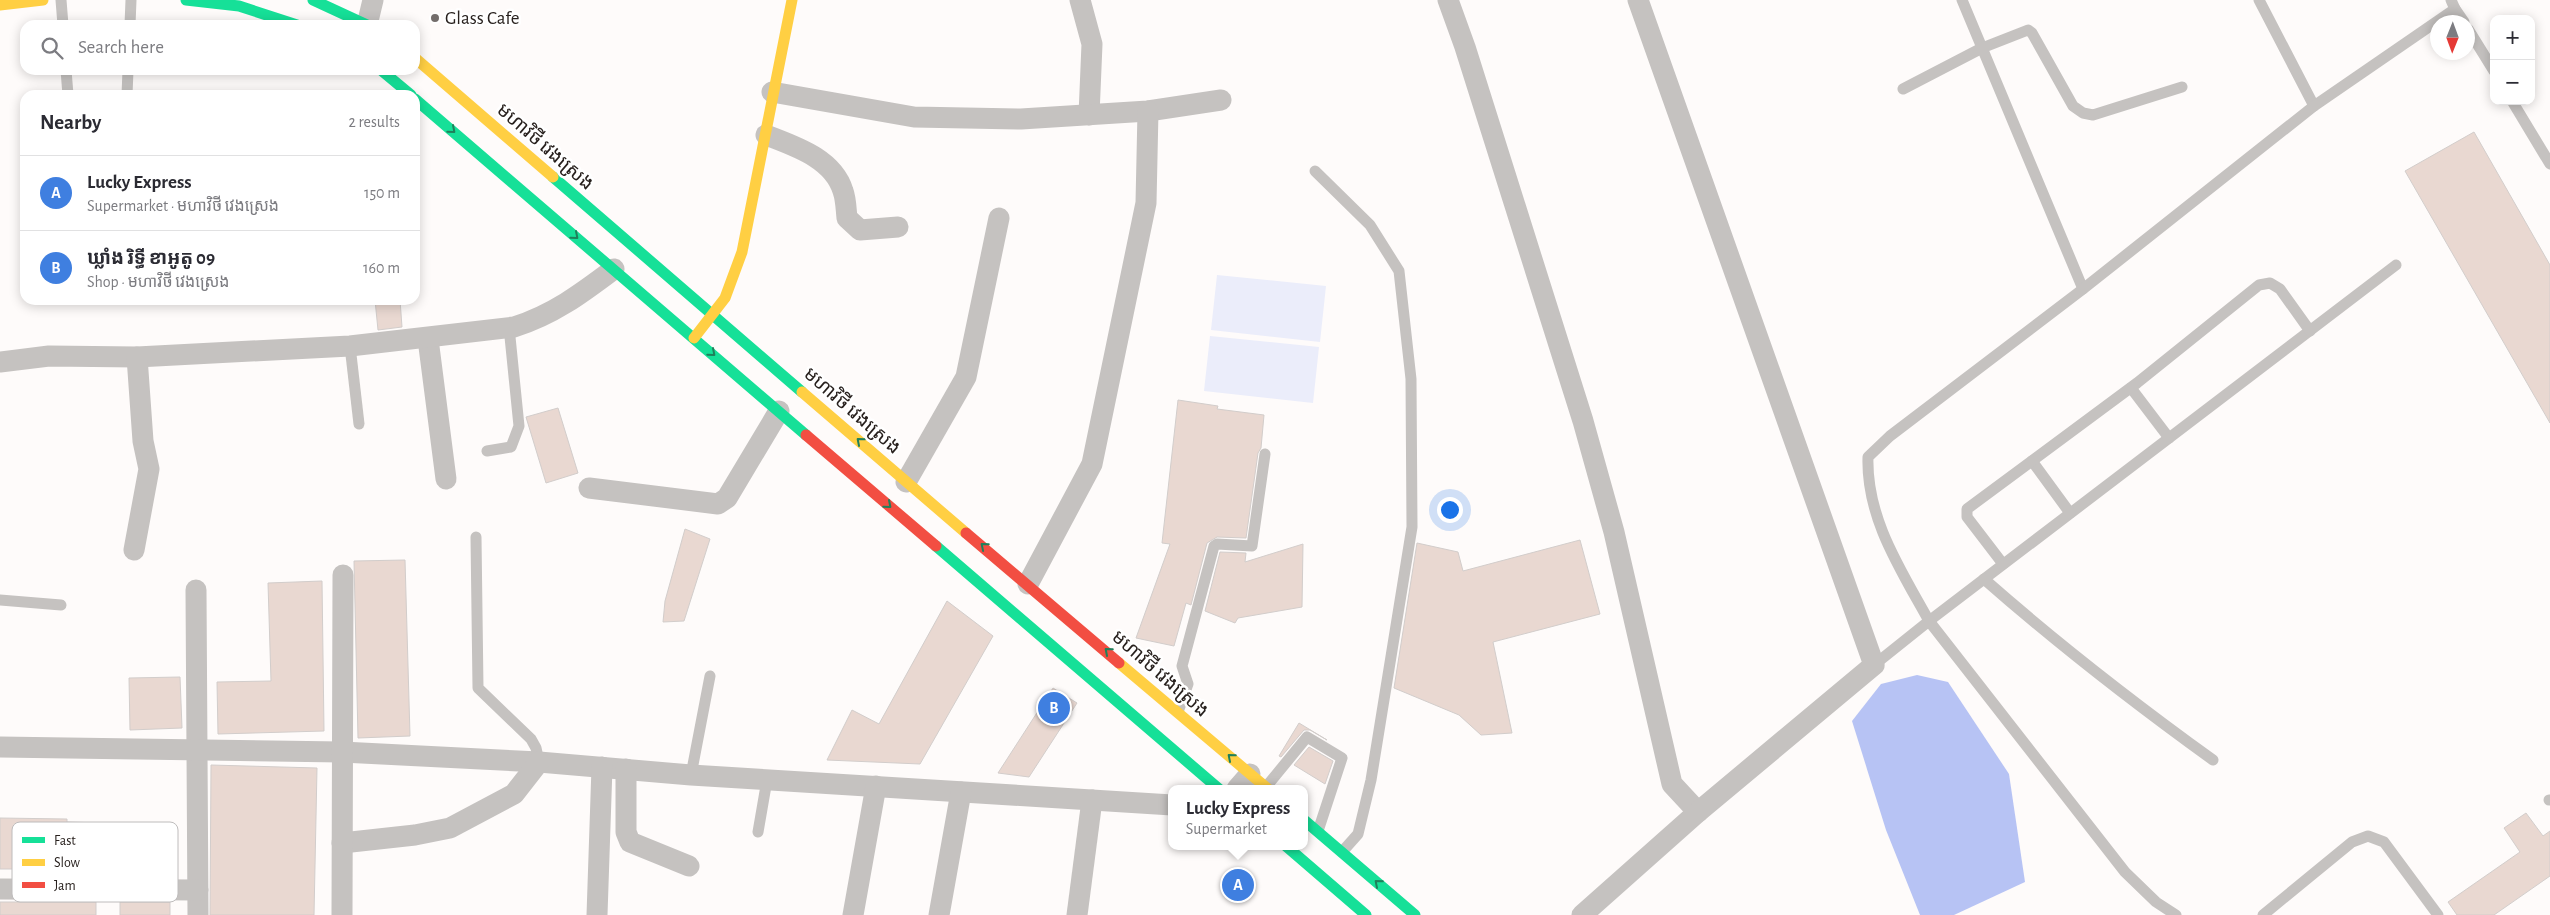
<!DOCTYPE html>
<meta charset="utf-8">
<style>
body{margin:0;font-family:"Alegreya Sans","Noto Sans Khmer",sans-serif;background:#f7f7f7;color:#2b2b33}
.controls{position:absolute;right:15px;top:15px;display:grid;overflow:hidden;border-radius:10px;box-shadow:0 2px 12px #0003}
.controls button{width:45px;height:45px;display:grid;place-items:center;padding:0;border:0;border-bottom:1px solid #e1e1e2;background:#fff;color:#2b2b33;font:25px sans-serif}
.compass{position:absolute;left:2430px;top:15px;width:45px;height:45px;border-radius:50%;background:#fff;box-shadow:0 2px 12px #0003;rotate:181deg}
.you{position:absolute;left:1449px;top:509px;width:18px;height:18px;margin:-12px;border:4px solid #fff;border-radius:50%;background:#1a73e8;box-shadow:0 0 0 8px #1a73e833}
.badge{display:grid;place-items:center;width:32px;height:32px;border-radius:50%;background:#0b8043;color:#fff;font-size:16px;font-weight:700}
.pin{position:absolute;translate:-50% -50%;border:2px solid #fff;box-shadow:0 1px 5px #0006}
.popup{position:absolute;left:1168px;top:785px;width:140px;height:65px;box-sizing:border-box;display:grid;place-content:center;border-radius:10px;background:#fff;filter:drop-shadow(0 1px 4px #0005);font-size:16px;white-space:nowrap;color:#7c7c81}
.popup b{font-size:19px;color:#2b2b33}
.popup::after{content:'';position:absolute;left:50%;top:100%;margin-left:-10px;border:10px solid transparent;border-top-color:#fff}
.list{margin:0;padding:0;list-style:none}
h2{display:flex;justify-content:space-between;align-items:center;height:65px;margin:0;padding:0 20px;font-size:21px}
h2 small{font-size:16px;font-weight:400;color:#7c7c81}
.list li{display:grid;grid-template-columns:32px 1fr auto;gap:15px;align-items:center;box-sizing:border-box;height:75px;padding:0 20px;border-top:1px solid #e1e1e2}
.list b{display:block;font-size:19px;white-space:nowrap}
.list p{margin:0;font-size:16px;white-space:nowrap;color:#7c7c81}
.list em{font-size:16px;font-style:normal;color:#7c7c81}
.icon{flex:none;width:28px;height:28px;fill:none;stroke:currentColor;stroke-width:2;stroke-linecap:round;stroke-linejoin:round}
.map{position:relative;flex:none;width:2550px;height:915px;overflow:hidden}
.search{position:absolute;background:#fff;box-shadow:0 2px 12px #0003;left:20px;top:20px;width:400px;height:55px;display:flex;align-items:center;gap:12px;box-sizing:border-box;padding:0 18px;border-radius:15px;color:#7c7c81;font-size:19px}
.panel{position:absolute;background:#fff;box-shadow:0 2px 12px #0003;left:20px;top:90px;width:400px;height:215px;border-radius:15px}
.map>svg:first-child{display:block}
.green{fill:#ebedfa}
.water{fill:#b7c3f4}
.building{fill:#e9d8d1;stroke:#d2cdcb}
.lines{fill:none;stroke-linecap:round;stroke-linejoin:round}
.lane{stroke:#c5c2c0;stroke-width:11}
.street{stroke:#c5c2c0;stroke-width:21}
.fast{stroke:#16e098;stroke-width:11}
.slow{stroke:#ffcf43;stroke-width:11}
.jam{stroke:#f24e42;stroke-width:11}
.oneway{stroke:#1f805b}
.poi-dot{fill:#736d6b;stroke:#fff;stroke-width:2}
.labels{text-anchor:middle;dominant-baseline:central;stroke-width:5;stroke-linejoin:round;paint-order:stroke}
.poi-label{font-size:19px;fill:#28211e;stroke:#fff;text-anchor:start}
.street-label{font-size:19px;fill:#28211e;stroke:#fff}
.key{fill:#fff;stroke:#bebcbc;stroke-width:1}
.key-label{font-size:14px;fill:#28211e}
</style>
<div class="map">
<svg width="2550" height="915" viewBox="0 0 2550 915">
<rect width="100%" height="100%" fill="#fefbfa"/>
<!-- green -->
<g class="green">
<path d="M1217,275l109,11 -6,56 -109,-12z"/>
<path d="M1210,336l109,11 -6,56 -109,-12z"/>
</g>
<!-- water -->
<path class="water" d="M1917,675l31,7 61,92 16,108 -71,33h-34l-34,-85 -34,-109 29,-37z"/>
<!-- building -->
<g class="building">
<path d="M2474,132l76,133v158l-145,-252z"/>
<path d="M375,300h25l2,27 -24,3z"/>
<path d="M1178,400l40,6 -1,3 47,6 -3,33 -3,5 -12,85 -29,-1 -10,6 -16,62 -5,-2 -12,43 -38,-8 34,-94 -8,-1z"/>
<path d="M558,408l20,65 -32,10 -20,-66z"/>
<path d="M685,529l25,10 -26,82 -21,1 2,-21z"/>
<path d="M1580,540l20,74 -107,28 19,91 -31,2 -22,-20 -65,-27 23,-145 41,9 5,19z"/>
<path d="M1303,544l-1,63 -64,11 -3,5 -30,-12 15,-59 26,1 -1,9z"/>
<path d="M405,560l5,176 -52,2 -4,-177z"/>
<path d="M322,581l2,150 -106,3 -1,-52 54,-1 -3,-98z"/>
<path d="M947,601l46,35 -73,128 -93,-4 25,-50 27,14z"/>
<path d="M180,677l2,51 -52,2 -1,-52z"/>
<path d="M1053,688l24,15 -48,74 -31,-4z"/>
<path d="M1299,723l28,17 -17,-10h-6l-23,27 -2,-1z"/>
<path d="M1309,747l24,14 -8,23 -31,-19z"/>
<path d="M211,765l106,3 -3,147h-104z"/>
<path d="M2526,813l17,23 7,-5v45l-56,39h-37l-9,-13 72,-50 -16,-24z"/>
<path d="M0,818l67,1v3l103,3v52h-50v-4h-51v-4h-69z"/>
<rect x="0" y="902" width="96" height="13"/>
<rect x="120" y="902" width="50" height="13"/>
</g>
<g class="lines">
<!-- lane -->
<g class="lane">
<path d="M61,0l2,25"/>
<path d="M1962,0l121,289"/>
<path d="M2259,0l55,106 -231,183 -193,147 -22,21c-2,61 33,113 61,164l467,-356"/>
<path d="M2455,9l9,13"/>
<path d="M130,25l1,-25"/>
<path d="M2468,29l26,42"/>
<path d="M66,70l2,25"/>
<path d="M1903,89l79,-41 46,-18 4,3 41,73 10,7 10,2 89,-28"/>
<path d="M127,95l1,-25"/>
<path d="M2512,101l38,63"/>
<path d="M2314,106l141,-97 -4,-9"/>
<path d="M1315,171l55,54 29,46 12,108 1,148 -41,253 -13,54 -16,18"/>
<path d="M350,346l9,78"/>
<path d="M2131,388l38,50"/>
<path d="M487,451l24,-4 8,-21 -10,-99"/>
<path d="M2032,461l38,52"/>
<path d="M476,537l2,151 53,51 5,9 3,14"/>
<path d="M2003,564l-36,-47v-8l170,-126 122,-98 11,-2 10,6 30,42"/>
<path d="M1984,579c74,65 150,124 229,181"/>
<path d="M0,600l61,5"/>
<path d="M1874,665l55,-44 196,251 31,30 20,13"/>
<path d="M1178,712l10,-28 -6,-18 32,-120 3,-2 35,2 13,-92"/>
<path d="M691,775l19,-99"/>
<path d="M1266,787l41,-50 35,21 -24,73"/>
<path d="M2549,800h1"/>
<path d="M758,832l9,-52"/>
<path d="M2263,915l89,-73 16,-6 16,6 54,73"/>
</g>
<!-- street -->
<g class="street">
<path d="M1080,0l12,44 -3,71"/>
<path d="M1448,0l17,47 118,374 31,111 58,252 26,28"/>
<path d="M367,25l6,-25"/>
<path d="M772,92l142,25 107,2 127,-8 73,-11"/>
<path d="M766,135c28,11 67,23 77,56 3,8 3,18 4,27l13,12 38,-3"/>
<path d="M428,339l18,140"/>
<path d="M0,362l49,-6 88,1 213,-11 164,-19c39,-12 68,-34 100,-58"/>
<path d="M906,482l60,-105 33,-159"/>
<path d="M589,488l129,16 9,-6 52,-87"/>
<path d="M134,550l15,-81 -6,-28 -6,-84"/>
<path d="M1028,584l64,-120 54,-261 2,-92"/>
<path d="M196,590l2,325"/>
<path d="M0,747l342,5 197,10 152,13 481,30"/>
<path d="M626,769v63l4,10 59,24"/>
<path d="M1237,789l13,-15"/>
<path d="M342,843l73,-8 35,-7 64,-34 25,-32"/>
<path d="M0,889l198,1"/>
<path d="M342,915l1,-340"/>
<path d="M597,915l5,-148"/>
<path d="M853,915l23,-129"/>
<path d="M939,915l22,-123"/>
<path d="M1077,915l15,-115"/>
<path d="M1582,915l116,-103 176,-147 -236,-665"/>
</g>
<!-- fast -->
<g class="fast">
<path d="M186,0l53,6 58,19"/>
<path d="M313,0l54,25"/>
<path d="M381,70l30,25"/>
<path d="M415,99l391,336"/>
<path d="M553,177l249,215"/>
<path d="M936,546l283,243"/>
<path d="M1304,820l111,95"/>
<path d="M1286,846l80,69"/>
</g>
<!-- slow -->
<g class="slow">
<path d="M0,5l43,-5"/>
<path d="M415,58l138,119"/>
<path d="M694,338l31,-40 17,-46 50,-252"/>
<path d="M802,392l164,141"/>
<path d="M1119,663l149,126"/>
</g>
<!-- jam -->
<g class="jam">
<path d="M806,435l130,111"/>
<path d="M966,533l153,130"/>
</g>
</g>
<!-- one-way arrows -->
<defs><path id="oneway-chevron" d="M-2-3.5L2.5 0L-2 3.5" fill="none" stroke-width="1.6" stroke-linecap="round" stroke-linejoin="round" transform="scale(1.25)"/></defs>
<g class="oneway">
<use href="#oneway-chevron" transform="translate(452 130) rotate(41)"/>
<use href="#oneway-chevron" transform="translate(575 236) rotate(41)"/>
<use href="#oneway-chevron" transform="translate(712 353) rotate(41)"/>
<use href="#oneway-chevron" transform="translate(860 441) rotate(-139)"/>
<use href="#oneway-chevron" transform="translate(888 505) rotate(41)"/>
<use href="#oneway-chevron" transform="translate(984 546) rotate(-140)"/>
<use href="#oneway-chevron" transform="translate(1108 651) rotate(-139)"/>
<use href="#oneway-chevron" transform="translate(1231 757) rotate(-139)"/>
<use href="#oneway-chevron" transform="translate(1378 883) rotate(-139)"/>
</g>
<!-- markers -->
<circle class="poi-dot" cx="435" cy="18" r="5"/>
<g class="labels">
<!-- poi labels -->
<g class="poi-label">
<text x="445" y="18">Glass Cafe</text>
</g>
<!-- street labels -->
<g class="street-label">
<text transform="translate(545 147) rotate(41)">មហាវិថី វេងស្រេង</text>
<text transform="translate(852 411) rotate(41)">មហាវិថី វេងស្រេង</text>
<text transform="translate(1160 674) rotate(41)">មហាវិថី វេងស្រេង</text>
</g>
</g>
<!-- legend -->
<rect x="12" y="822" width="166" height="80" rx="8" class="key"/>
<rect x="22" y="837" width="23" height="6" fill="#16e098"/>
<rect x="22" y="859" width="23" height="7" fill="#ffcf43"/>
<rect x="22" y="882" width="23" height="6" fill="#f24e42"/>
<g class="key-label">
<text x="54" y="845">Fast</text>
<text x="54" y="867">Slow</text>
<text x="54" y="890">Jam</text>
</g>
</svg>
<div class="controls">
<button>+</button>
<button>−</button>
</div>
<svg class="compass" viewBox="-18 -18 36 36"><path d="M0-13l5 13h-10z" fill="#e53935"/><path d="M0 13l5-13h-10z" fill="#7c7c81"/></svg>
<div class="you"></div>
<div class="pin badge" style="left:1238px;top:885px;background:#3f7fe0">A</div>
<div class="popup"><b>Lucky Express</b>Supermarket</div>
<div class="pin badge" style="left:1054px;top:708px;background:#3f7fe0">B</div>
<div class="search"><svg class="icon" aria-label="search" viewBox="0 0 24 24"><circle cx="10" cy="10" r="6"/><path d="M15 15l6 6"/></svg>Search here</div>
<section class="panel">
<h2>Nearby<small>2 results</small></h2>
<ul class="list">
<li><span class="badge" style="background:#3f7fe0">A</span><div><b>Lucky Express</b><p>Supermarket · មហាវិថី វេងស្រេង</p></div><em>150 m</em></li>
<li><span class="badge" style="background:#3f7fe0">B</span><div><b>ឃ្លាំង រិទ្ធី ខាអូតូ 09</b><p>Shop · មហាវិថី វេងស្រេង</p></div><em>160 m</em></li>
</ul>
</section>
</div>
